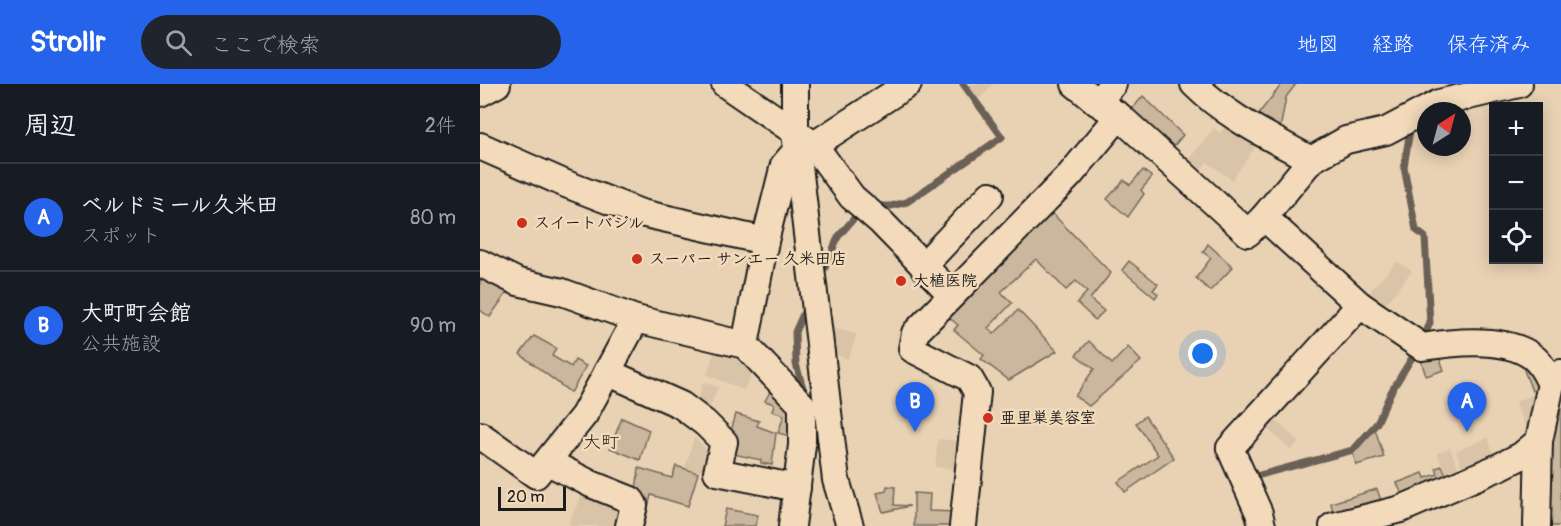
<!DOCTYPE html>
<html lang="ja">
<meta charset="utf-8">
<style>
body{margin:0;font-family:Pangolin,"Klee One",sans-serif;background:#20242c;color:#f1f3f6}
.controls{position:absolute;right:18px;top:18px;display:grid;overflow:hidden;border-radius:0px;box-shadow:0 3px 15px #0003}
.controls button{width:54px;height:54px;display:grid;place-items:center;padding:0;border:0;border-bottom:2px solid #363941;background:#171b24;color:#f1f3f6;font:30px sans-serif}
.compass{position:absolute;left:937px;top:18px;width:54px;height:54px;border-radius:50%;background:#171b24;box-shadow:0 3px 15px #0003;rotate:36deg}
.scale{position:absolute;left:18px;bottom:15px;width:68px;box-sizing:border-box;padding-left:6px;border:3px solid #1c1c1c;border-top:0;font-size:16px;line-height:21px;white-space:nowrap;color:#1c1c1c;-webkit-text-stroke:4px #f2daba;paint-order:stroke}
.you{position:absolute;left:723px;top:270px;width:21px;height:21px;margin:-15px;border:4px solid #fff;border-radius:50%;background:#1a73e8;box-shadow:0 0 0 9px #1a73e833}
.badge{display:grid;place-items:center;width:39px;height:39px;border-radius:50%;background:#2563eb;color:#fff;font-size:20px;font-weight:700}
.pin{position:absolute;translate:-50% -50px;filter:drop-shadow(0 2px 3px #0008)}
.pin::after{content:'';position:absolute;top:32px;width:21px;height:18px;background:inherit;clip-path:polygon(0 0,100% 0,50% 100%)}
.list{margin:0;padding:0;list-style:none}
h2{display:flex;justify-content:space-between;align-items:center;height:78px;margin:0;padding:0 24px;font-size:26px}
h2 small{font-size:20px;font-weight:400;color:#9ea1a6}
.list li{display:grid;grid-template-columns:39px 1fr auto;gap:18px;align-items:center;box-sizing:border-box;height:108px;padding:0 24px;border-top:2px solid #363941}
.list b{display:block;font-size:22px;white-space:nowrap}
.list p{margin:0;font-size:20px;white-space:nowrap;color:#9ea1a6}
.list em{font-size:20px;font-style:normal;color:#9ea1a6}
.icon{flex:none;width:33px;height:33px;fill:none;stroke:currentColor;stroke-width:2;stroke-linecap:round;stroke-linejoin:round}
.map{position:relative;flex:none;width:1081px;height:442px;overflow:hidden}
header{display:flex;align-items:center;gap:36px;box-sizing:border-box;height:84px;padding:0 30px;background:#2563eb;color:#fff}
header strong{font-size:28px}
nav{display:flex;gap:33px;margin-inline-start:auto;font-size:21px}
.search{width:420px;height:54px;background:#20242c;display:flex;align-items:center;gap:15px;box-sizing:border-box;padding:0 21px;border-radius:33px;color:#9ea1a6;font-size:22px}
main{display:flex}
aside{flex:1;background:#171b24}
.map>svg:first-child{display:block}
.built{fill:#d9c4a8}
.green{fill:#cbb79e;stroke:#746a5d;stroke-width:1.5}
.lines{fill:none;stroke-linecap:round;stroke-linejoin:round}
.stream{stroke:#6a6156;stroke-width:7}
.minor-casing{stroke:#1c1c1c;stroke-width:30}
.minor{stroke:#f2daba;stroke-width:26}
.poi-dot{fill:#c8321e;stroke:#f2daba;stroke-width:2}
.labels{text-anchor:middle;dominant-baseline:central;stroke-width:5;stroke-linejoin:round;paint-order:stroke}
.poi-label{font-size:16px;font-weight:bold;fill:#1c1c1c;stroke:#f2daba;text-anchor:start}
.neighbourhood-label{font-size:18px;fill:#1c1c1c;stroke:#f2daba}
</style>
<header>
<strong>Strollr</strong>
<div class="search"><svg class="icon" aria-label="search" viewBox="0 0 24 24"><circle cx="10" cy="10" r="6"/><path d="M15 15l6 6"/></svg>ここで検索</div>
<nav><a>地図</a><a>経路</a><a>保存済み</a></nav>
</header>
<main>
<aside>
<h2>周辺<small>2件</small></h2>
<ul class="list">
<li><span class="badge">A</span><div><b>ベルドミール久米田</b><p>スポット</p></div><em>80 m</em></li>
<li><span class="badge">B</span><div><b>大町町会館</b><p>公共施設</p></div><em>90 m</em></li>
</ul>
</aside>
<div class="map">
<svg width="1081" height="442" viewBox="0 0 1081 442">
<rect width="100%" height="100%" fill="#e9d2b4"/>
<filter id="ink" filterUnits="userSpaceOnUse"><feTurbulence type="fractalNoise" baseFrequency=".0167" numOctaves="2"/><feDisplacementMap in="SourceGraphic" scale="12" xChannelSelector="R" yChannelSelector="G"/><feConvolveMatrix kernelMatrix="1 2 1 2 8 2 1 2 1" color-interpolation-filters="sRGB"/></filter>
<g filter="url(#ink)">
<!-- built -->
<g class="built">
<path d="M485,0h27v1l-12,14 -5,-3z"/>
<path d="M752,34l31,18 -31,44 -25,-18 -11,13 -12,-10 30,-37 6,5z"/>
<path d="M917,177l15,10 -31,39 -17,-12z"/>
<path d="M348,243l29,7 -9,25 -17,-6z"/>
<path d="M236,262l25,4 15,16 -12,24 -37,-15z"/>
<path d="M223,298l15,5 -13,32 -10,-9z"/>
<path d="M1061,307l-12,43 -14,-32z"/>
<path d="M789,330l30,28 -8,8 -30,-27z"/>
<path d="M214,354l12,10 -3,12 11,3 -3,12 -26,-7z"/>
<path d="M1008,354l7,20 -32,13 -7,-20z"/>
<path d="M458,355l29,3 -3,28 -29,-3z"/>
<path d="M970,364l10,24 -13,5 -10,-24z"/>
<path d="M106,402l33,13 6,27h-53l-4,-3z"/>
</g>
<!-- green -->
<g class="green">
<path d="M802,0h14l-10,13 -7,38 -26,-14z"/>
<path d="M663,12l40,39 -14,17 -41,-38z"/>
<path d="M663,86l9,7 -11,13 3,4 -16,23 -21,-18 17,-19 6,5z"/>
<path d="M566,123l65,66 -21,26 14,12 -9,9 -18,-17 10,-11 -11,-11 -10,9 -30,-31 -35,33 11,11 -24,25 6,6 24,-24 39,41 -48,29 -28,-21 3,-4 -30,-25 4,-5 -16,-13z"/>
<path d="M728,160l25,23 -23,24 -14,-13 15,-20 -8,-6z"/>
<path d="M649,177l29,23 -5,6 5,4 -3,4 -33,-28z"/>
<path d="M0,187l30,17 -20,29 -10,-7z"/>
<path d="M54,252l22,12 -4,8 19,11 4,-7 11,6 -14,25 -2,1 -50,-38z"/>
<path d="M609,257l23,23 16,-17 13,14 -52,45 -14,-10 19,-27 -18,-14z"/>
<path d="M957,267l7,19 -18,6 -5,-16 2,-7z"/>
<path d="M1037,268l25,35 -10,4z"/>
<path d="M294,300l21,22 -1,31 -16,-4 6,-18 -12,-4 2,-7 -9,-3z"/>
<path d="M1081,310v132h-14l4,-86z"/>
<path d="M256,330l23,7 -2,5 19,7 -4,32 -11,-2v-3l-36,-8z"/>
<path d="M665,332l29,42 -49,34 -7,-10 40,-27 -22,-32z"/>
<path d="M142,334l27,12 -9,30 -30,-12z"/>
<path d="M895,345l9,28 -28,8 -3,-12z"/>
<path d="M196,382l22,7 -10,33 -37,-11 -7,31h-13l8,-58 33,10z"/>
<path d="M962,382l5,11 -44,20 -6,-14 26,-10 2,5 13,-4 -2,-6z"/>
<path d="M407,402l8,1 -1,18 16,1 -27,6 -6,-19 9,-2z"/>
<path d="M897,405l6,17 -49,12 -3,-15z"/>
<path d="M434,409l16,1 -1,17 29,1 -1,14h-43z"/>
<path d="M246,425l32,6 -3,11h-33z"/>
</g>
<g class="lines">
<!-- stream -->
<g class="stream">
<path d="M931,40l-7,43 12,63 9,7 5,86 -8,18"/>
<path d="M395,122h16l16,-4 95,-65 -39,-53"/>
<path d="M345,184l13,-31 23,-27"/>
<path d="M325,311l-9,-31 -1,-32 12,-27"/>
<path d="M769,394l104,-28 24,-27 14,-31 25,-41"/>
</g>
<defs>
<g id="minor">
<path d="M245,0l89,61 38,52 29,25 71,73"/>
<path d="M315,0v48l41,348 14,46"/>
<path d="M595,0l22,18 22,14 129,117 16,-16 47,-57 35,-20 40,-9 53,-28 80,-19"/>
<path d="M714,0c33,33 76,53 117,76"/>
<path d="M0,9l17,-9"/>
<path d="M617,18l16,-18"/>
<path d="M334,61l94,-61"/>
<path d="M0,62l86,38 75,29 124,28"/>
<path d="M784,133l96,88 62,42c31,-5 84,-11 111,10 9,7 13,17 18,27"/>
<path d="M0,179l38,19 44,10 74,27 109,26 57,60v40l-10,81"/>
<path d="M443,182l67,-71"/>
<path d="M265,261l20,-104 19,-76 13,-15"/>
<path d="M127,288l74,33 24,18 19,19 -7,30 80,16"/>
<path d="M0,351l56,40 48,-60 52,-96"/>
<path d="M68,378l43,22 40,16 3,5 -5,21"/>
<path d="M483,442l14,-134 -8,-14 -57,-29 3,-16 155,-158 49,-59"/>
<path d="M782,442l-3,-13 -29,-65 130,-143"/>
<path d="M853,442l68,-17 98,-42 22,-11 18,-15"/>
<path d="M1057,442l2,-85 12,-57 10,-11"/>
</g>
</defs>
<!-- minor casing -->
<use href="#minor" class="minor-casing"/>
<!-- minor -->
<use href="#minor" class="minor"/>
</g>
</g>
<!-- markers -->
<g class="poi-dot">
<circle cx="42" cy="139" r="6"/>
<circle cx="157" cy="175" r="6"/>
<circle cx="421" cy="197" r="6"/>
<circle cx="508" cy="334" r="6"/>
</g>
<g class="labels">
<!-- poi labels -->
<g class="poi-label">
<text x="54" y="139">スイートバジル</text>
<text x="169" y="175">スーパー サンエー 久米田店</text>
<text x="433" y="197">大植医院</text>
<text x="520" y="334">亜里巣美容室</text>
</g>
<!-- neighbourhood labels -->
<g class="neighbourhood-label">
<text x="121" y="358">大町</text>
</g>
</g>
</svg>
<div class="controls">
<button>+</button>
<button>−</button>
<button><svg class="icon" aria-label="locate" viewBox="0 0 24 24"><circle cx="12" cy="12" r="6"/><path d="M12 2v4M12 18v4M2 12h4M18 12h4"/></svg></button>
</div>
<svg class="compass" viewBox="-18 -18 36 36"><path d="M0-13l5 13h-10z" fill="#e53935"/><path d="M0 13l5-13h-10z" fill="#9ea1a6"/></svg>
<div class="scale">20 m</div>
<div class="you"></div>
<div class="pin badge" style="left:987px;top:348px">A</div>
<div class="pin badge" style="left:435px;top:348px">B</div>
</div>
</main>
